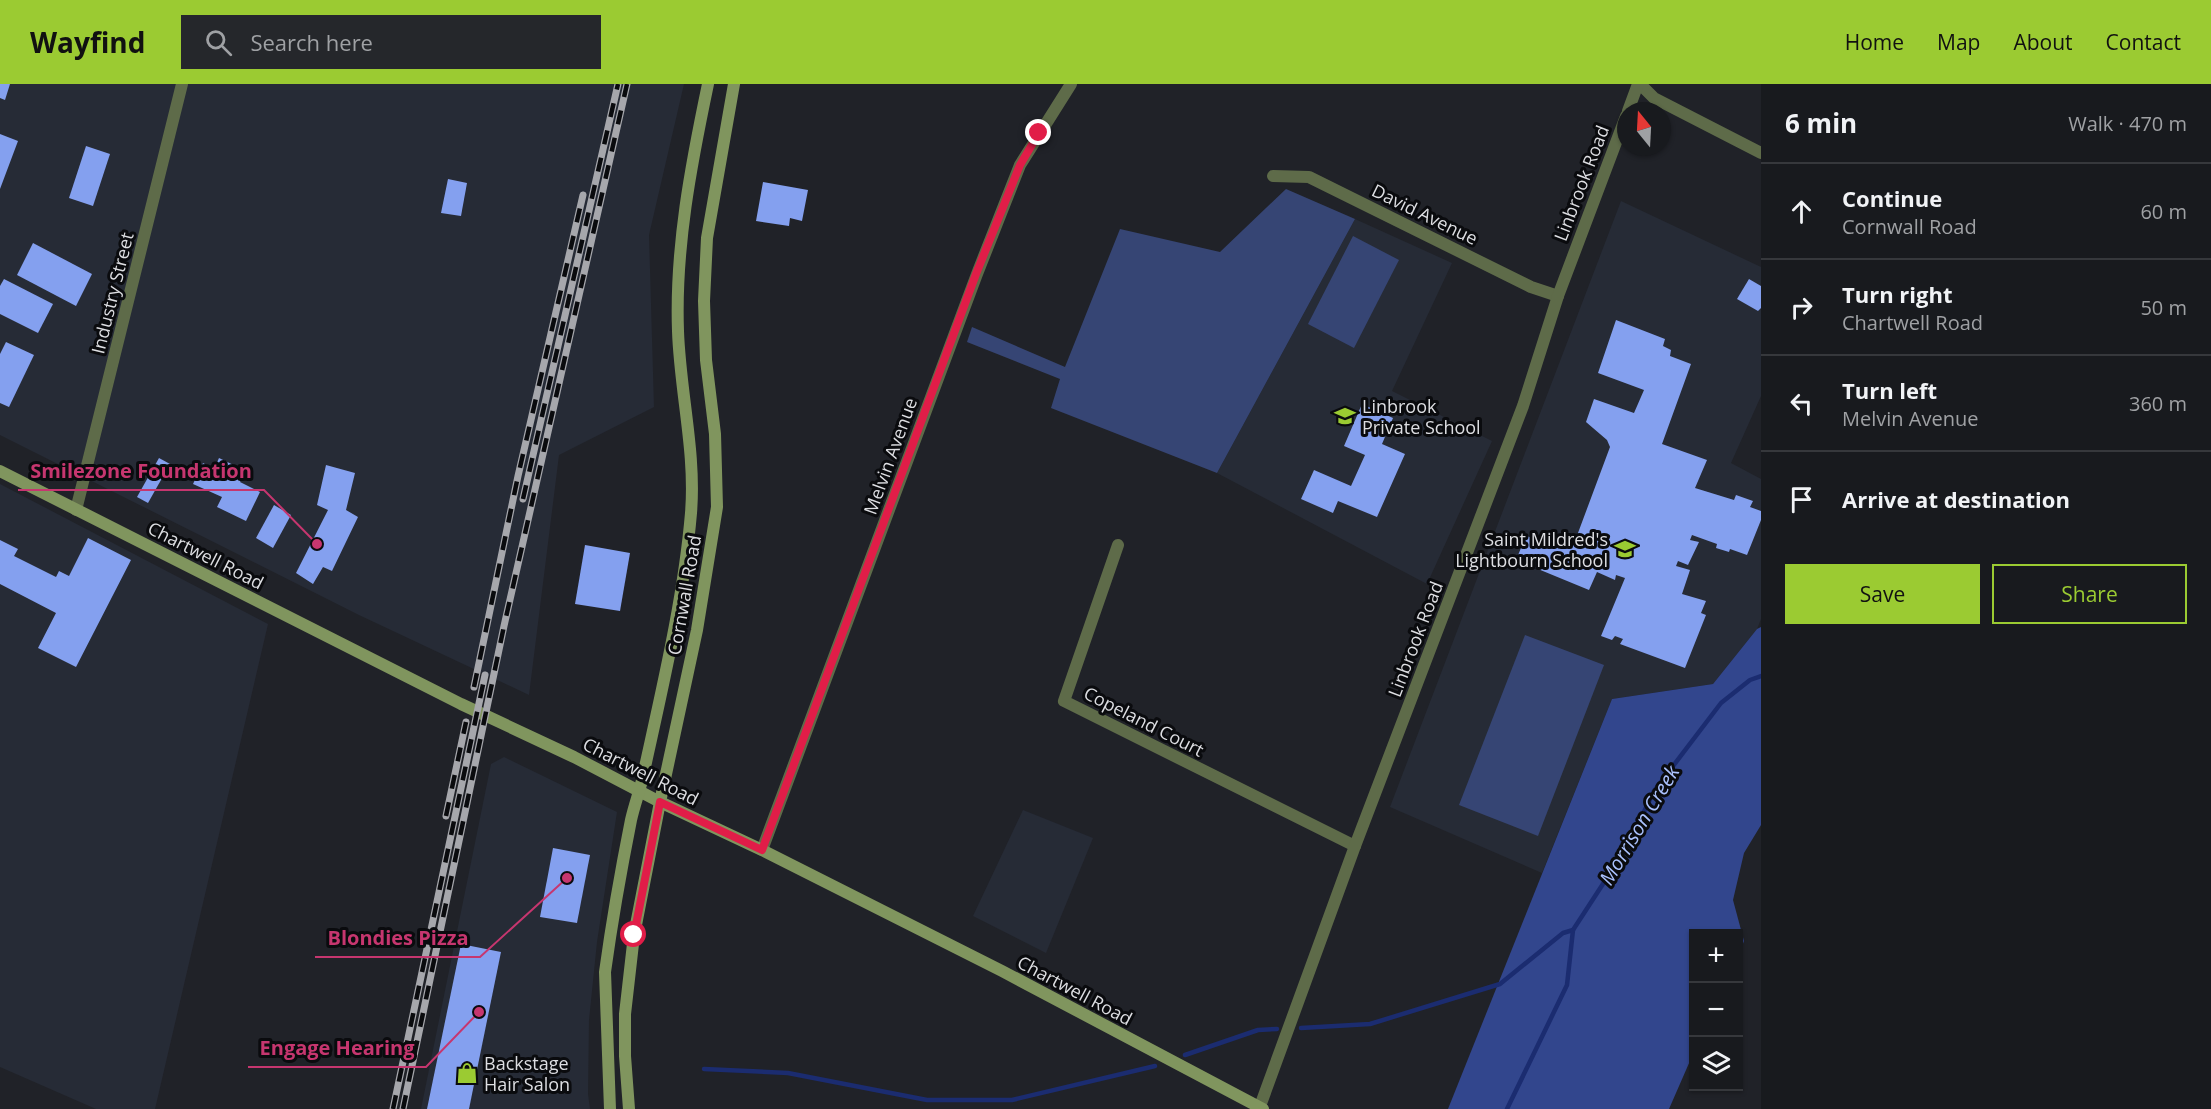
<!DOCTYPE html>
<meta charset="utf-8">
<style>
body{margin:0;font-family:"Open Sans",sans-serif;background:#25272b;color:#f1f3f6}
.controls{position:absolute;right:18px;bottom:18px;display:grid;overflow:hidden;border-radius:0px;box-shadow:0 2px 4px #0004}
.controls button{width:54px;height:54px;display:grid;place-items:center;padding:0;border:0;border-bottom:2px solid #36383c;background:#181a1e;color:#f1f3f6;font:30px sans-serif}
.compass{position:absolute;left:1617px;top:18px;width:54px;height:54px;border-radius:50%;background:#181a1e;box-shadow:0 2px 4px #0004;rotate:342deg}
.stop{position:absolute;width:18px;height:18px;margin:-14px;border:4px solid #e11d48;border-radius:50%;background:#fff}
.stop.end{background:#e11d48;border-color:#fff;box-shadow:0 2px 6px #0008}
.list{margin:0;padding:0;list-style:none}
h2{display:flex;justify-content:space-between;align-items:center;height:78px;margin:0;padding:0 24px;font-size:26px}
h2 small{font-size:20px;font-weight:400;color:#9fa1a4}
.list li{display:grid;grid-template-columns:39px 1fr auto;gap:18px;align-items:center;box-sizing:border-box;height:96px;padding:0 24px;border-top:2px solid #36383c}
.list b{display:block;font-size:22px;white-space:nowrap}
.list p{margin:0;font-size:20px;white-space:nowrap;color:#9fa1a4}
.list em{font-size:20px;font-style:normal;color:#9fa1a4}
.actions{display:flex;gap:12px;padding:18px 24px}
.actions a{flex:1;padding:14px 0;border:2px solid #9bcb32;border-radius:0px;text-align:center;font-size:21px;color:#9bcb32}
.actions .main{background:#9bcb32;color:#111}
.icon{flex:none;width:33px;height:33px;fill:none;stroke:currentColor;stroke-width:2;stroke-linecap:round;stroke-linejoin:round}
.map{position:relative;flex:none;width:1761px;height:1025px;overflow:hidden}
header{display:flex;align-items:center;gap:36px;box-sizing:border-box;height:84px;padding:0 30px;background:#9bcb32;color:#111}
header strong{font-size:28px}
nav{display:flex;gap:33px;margin-inline-start:auto;font-size:21px}
.search{width:420px;height:54px;background:#25272b;display:flex;align-items:center;gap:15px;box-sizing:border-box;padding:0 21px;border-radius:0px;color:#9fa1a4;font-size:22px}
main{display:flex}
aside{flex:1;background:#181a1e}
.map>svg:first-child{display:block}
.built{fill:#262b36}
.green{fill:#364574}
.forest{fill:#32468d}
.lines{fill:none;stroke-linecap:round;stroke-linejoin:round}
.stream{stroke:#1b2c70;stroke-width:4.5}
.building{fill:#84a0ef}
.street{stroke:#5e6b49;stroke-width:12}
.secondary{stroke:#80955e;stroke-width:12}
.rail-casing{stroke:#a6a7ac;stroke-width:7}
.rail{stroke:#0a0b0e;stroke-width:4.5;stroke-dasharray:14;stroke-linecap:butt}
.route{stroke:#e11d48;stroke-width:8}
.labels{text-anchor:middle;dominant-baseline:central;stroke-width:6;stroke-linejoin:round;paint-order:stroke}
.street-label{font-size:18px;fill:#dddee2;stroke:#0a0b0e}
.poi-label{font-size:18px;fill:#dddee2;stroke:#0a0b0e;text-anchor:start}
.water-label{font-size:20px;font-style:italic;fill:#abc2fe;stroke:#0a0b0e}
.leader{fill:none;stroke:#c6366f;stroke-width:2}
.callout-dot{fill:#c6366f;stroke:#0a0b0e;stroke-width:2}
.callout-label{font-size:20px;text-anchor:middle;font-weight:bold;fill:#c6366f;stroke:#0a0b0e;stroke-width:6;stroke-linejoin:round;paint-order:stroke}
</style>
<header>
<strong>Wayfind</strong>
<div class="search"><svg class="icon" aria-label="search" viewBox="0 0 24 24"><circle cx="10" cy="10" r="6"/><path d="M15 15l6 6"/></svg>Search here</div>
<nav><a>Home</a><a>Map</a><a>About</a><a>Contact</a></nav>
</header>
<main>
<div class="map">
<svg width="1761" height="1025" viewBox="0 0 1761 1025">
<rect width="100%" height="100%" fill="#202228"/>
<!-- built -->
<g class="built">
<path d="M0,0h684l-35,151 5,172 -95,48 -30,240 -170,-80 -359,-180z"/>
<path d="M1621,117l140,66v129l-30,67 30,16v140l-4,10 -44,55 -101,15 -70,174 -152,-66z"/>
<path d="M1355,135l97,44 -60,128 100,50 -65,143 -210,-111z"/>
<path d="M0,400l268,140 -113,485h-59l-96,-42z"/>
<path d="M504,673l113,55 -20,130 -8,78 -1,74 2,15h-169l70,-345z"/>
<path d="M1023,726l70,28 -47,115 -73,-37z"/>
</g>
<!-- green -->
<g class="green">
<path d="M1286,105l69,30 -138,254 -166,-65 9,-29 -93,-37 5,-15 93,40 55,-138 100,23z"/>
<path d="M1353,152l46,24 -45,88 -46,-24z"/>
<path d="M1525,551l79,30 -66,171 -79,-31z"/>
</g>
<!-- forest -->
<path class="forest" d="M1761,543v198l-17,28 -11,47 11,41 -5,13 -1,-20h-44l-1,120 -24,55h-221l164,-410 101,-15 44,-55z"/>
<g class="lines">
<!-- stream -->
<g class="stream">
<path d="M1301,944l69,-4 130,-40 63,-51 10,-3"/>
<path d="M1185,971l73,-25 19,-1"/>
<path d="M704,985l84,4 139,27h85l143,-34"/>
<path d="M1507,1025l60,-124 6,-55 54,-83 27,-56 67,-88 29,-23 11,-4"/>
</g>
</g>
<!-- building -->
<g class="building">
<path d="M0,0h10l-5,16 -5,-2z"/>
<path d="M0,50l18,7 -18,48z"/>
<path d="M86,62l24,8 -17,52 -24,-8z"/>
<path d="M448,95l19,4 -6,33 -20,-3z"/>
<path d="M763,98l45,8 -6,31 -12,-3 -1,8 -33,-5z"/>
<path d="M33,159l59,31 -16,32 -59,-31z"/>
<path d="M4,195l49,25 -15,29 -38,-19v-28z"/>
<path d="M1749,195l12,7v22l-3,3 -21,-12z"/>
<path d="M1616,236l49,19 -2,7 8,4 -1,6 21,8 -29,80 45,16 -12,28 39,12 2,-5 17,6 -3,6 11,4v9l-14,35 -17,-6 -1,3 -13,-4 1,-4 -25,-9 -2,5 9,2 -11,23 -10,-4 -2,5 14,4 -8,24 24,7 -5,12 5,2 -21,53 -65,-24 3,-5 -8,-3 -3,4 -11,-4 24,-58 -9,-3 -1,5 -18,-8 -8,18 -73,-30 10,-24 38,10 11,-5 35,-94 -3,-7 -21,-18 8,-23 40,14 10,-23 -46,-17z"/>
<path d="M6,258l28,13 -25,52 -9,-4v-49z"/>
<path d="M1362,320l31,14 -11,26 23,10 -28,63 -39,-16 -5,12 -32,-14 13,-29 37,16 14,-31 -21,-9z"/>
<path d="M159,374l11,6 -22,39 -11,-6z"/>
<path d="M219,374l27,13 -6,11 20,10 -14,29 -29,-14 5,-10 -29,-13 10,-21 11,6z"/>
<path d="M326,381l29,8 -9,37 12,7 -26,54 -9,-4 -10,17 -17,-11 32,-63 -11,-5z"/>
<path d="M274,421l17,10 -18,33 -17,-10z"/>
<path d="M88,454l43,22 -55,107 -38,-19 18,-35 -56,-29v-44l18,9 -4,7 42,21 3,-6 10,5z"/>
<path d="M585,461l45,8 -10,58 -45,-7z"/>
<path d="M553,764l37,7 -13,68 -37,-6z"/>
<path d="M461,860l40,8 -32,157h-42z"/>
</g>
<g class="lines">
<!-- street -->
<g class="street">
<path d="M1640,0l14,14 107,55"/>
<path d="M1628,27l10,-27"/>
<path d="M1273,92l36,1 222,110 27,9"/>
<path d="M76,426l106,-426"/>
<path d="M1118,461l-54,156 291,145"/>
<path d="M762,766l215,-576 43,-109 51,-81"/>
<path d="M1259,1025l96,-263 168,-440 35,-110 68,-180"/>
</g>
<!-- secondary -->
<g class="secondary">
<path d="M0,387l461,233 113,53 86,45 102,48 240,121 261,138"/>
<path d="M610,1025l-5,-137c7,-51 16,-102 26,-152 4,-18 11,-35 14,-53 18,-82 39,-171 46,-254 5,-61 -11,-121 -13,-182 -3,-83 13,-166 30,-247"/>
<path d="M629,1025l-4,-53v-42l9,-79 26,-133 37,-172 20,-123 -2,-73 -9,-74 -2,-59 3,-63 27,-154"/>
</g>
<defs>
<g id="rail">
<path d="M523,415l95,-415"/>
<path d="M474,603l44,-211 65,-281"/>
<path d="M446,732l20,-94"/>
<path d="M393,1025l92,-434"/>
<path d="M403,1025l101,-483 123,-542"/>
</g>
</defs>
<!-- rail casing -->
<use href="#rail" class="rail-casing"/>
<!-- rail -->
<use href="#rail" class="rail"/>
</g>
<g class="lines">
<!-- route -->
<path class="route" d="M634,851l26,-133 102,48 214,-576 44,-109 19,-32"/>
</g>
<!-- icons -->
<defs>
<symbol id="school-bare" viewBox="-9 -9 18 18"><path d="M0-5L7-2L0 1L-7-2ZM-4 1L0 2.5L4 1V4Q0 6-4 4Z" fill="#9bcb32" stroke="#0a0b0e" stroke-width="2.5" paint-order="stroke"/></symbol>
<symbol id="shop-bare" viewBox="-9 -9 18 18"><path d="M-5-2.5h2.3a2.7 3.5 0 0 1 5.4 0H5L5.5 6h-11ZM-1.5-2.5h3a1.5 2.3 0 0 0-3 0Z" fill="#9bcb32" stroke="#0a0b0e" stroke-width="2.5" paint-order="stroke"/></symbol>
</defs>
<g fill-rule="evenodd">
<use href="#school-bare" x="1330" y="317" width="30" height="30"/>
<use href="#school-bare" x="1610" y="450" width="30" height="30"/>
<use href="#shop-bare" x="452" y="974" width="30" height="30"/>
</g>
<g class="labels">
<!-- street labels -->
<g class="street-label">
<text transform="translate(1581 99) rotate(-69)">Linbrook Road</text>
<text transform="translate(1425 130) rotate(26)">David Avenue</text>
<text transform="translate(112 209) rotate(-76)">Industry Street</text>
<text transform="translate(890 372) rotate(-70)">Melvin Avenue</text>
<text transform="translate(206 471) rotate(27)">Chartwell Road</text>
<text transform="translate(684 511) rotate(-80)">Cornwall Road</text>
<text transform="translate(1415 555) rotate(-69)">Linbrook Road</text>
<text transform="translate(1144 637) rotate(27)">Copeland Court</text>
<text transform="translate(641 687) rotate(27)">Chartwell Road</text>
<text transform="translate(1075 906) rotate(28)">Chartwell Road</text>
</g>
<!-- poi labels -->
<g class="poi-label">
<text x="1362" y="322">Linbrook<tspan x="1362" dy="21">Private School</tspan></text>
<text x="1608" y="455" text-anchor="end">Saint Mildred's<tspan x="1608" dy="21">Lightbourn School</tspan></text>
<text x="484" y="979">Backstage<tspan x="484" dy="21">Hair Salon</tspan></text>
</g>
<!-- water labels -->
<g class="water-label">
<text transform="translate(1639 741) rotate(-59)">Morrison Creek</text>
</g>
</g>
<!-- callouts -->
<path class="leader" d="M317 460L264 406H18M567 794L480 873H315M479 928L426 983H248"/>
<g class="callout-dot">
<circle cx="317" cy="460" r="6"/>
<circle cx="567" cy="794" r="6"/>
<circle cx="479" cy="928" r="6"/>
</g>
<g class="callout-label">
<text x="141" y="394">Smilezone Foundation</text>
<text x="398" y="861">Blondies Pizza</text>
<text x="337" y="971">Engage Hearing</text>
</g>
</svg>
<div class="controls">
<button>+</button>
<button>−</button>
<button><svg class="icon" aria-label="layers" viewBox="0 0 24 24"><path d="M12 4l9 5-9 5-9-5zM3 14l9 5 9-5"/></svg></button>
</div>
<svg class="compass" viewBox="-18 -18 36 36"><path d="M0-13l5 13h-10z" fill="#e53935"/><path d="M0 13l5-13h-10z" fill="#9fa1a4"/></svg>
<div class="stop" style="left:634px;top:851px"></div>
<div class="stop end" style="left:1039px;top:49px"></div>
</div>
<aside>
<h2>6 min<small>Walk · 470 m</small></h2>
<ul class="list">
<li><svg class="icon" aria-label="ahead" viewBox="0 0 24 24"><path d="M12 20V5M6 11l6-6 6 6"/></svg><div><b>Continue</b><p>Cornwall Road</p></div><em>60 m</em></li>
<li><svg class="icon" aria-label="right" viewBox="0 0 24 24"><path d="M7 20v-9h11M14 6l5 5-5 5"/></svg><div><b>Turn right</b><p>Chartwell Road</p></div><em>50 m</em></li>
<li><svg class="icon" aria-label="left" viewBox="0 0 24 24"><path d="M17 20v-9H6M10 6l-5 5 5 5"/></svg><div><b>Turn left</b><p>Melvin Avenue</p></div><em>360 m</em></li>
<li><svg class="icon" aria-label="arrive" viewBox="0 0 24 24"><path d="M6 21V4h12l-3 4 3 4H6"/></svg><div><b>Arrive at destination</b></div></li>
</ul>
<div class="actions"><a class="main">Save</a><a>Share</a></div>
</aside>
</main>
